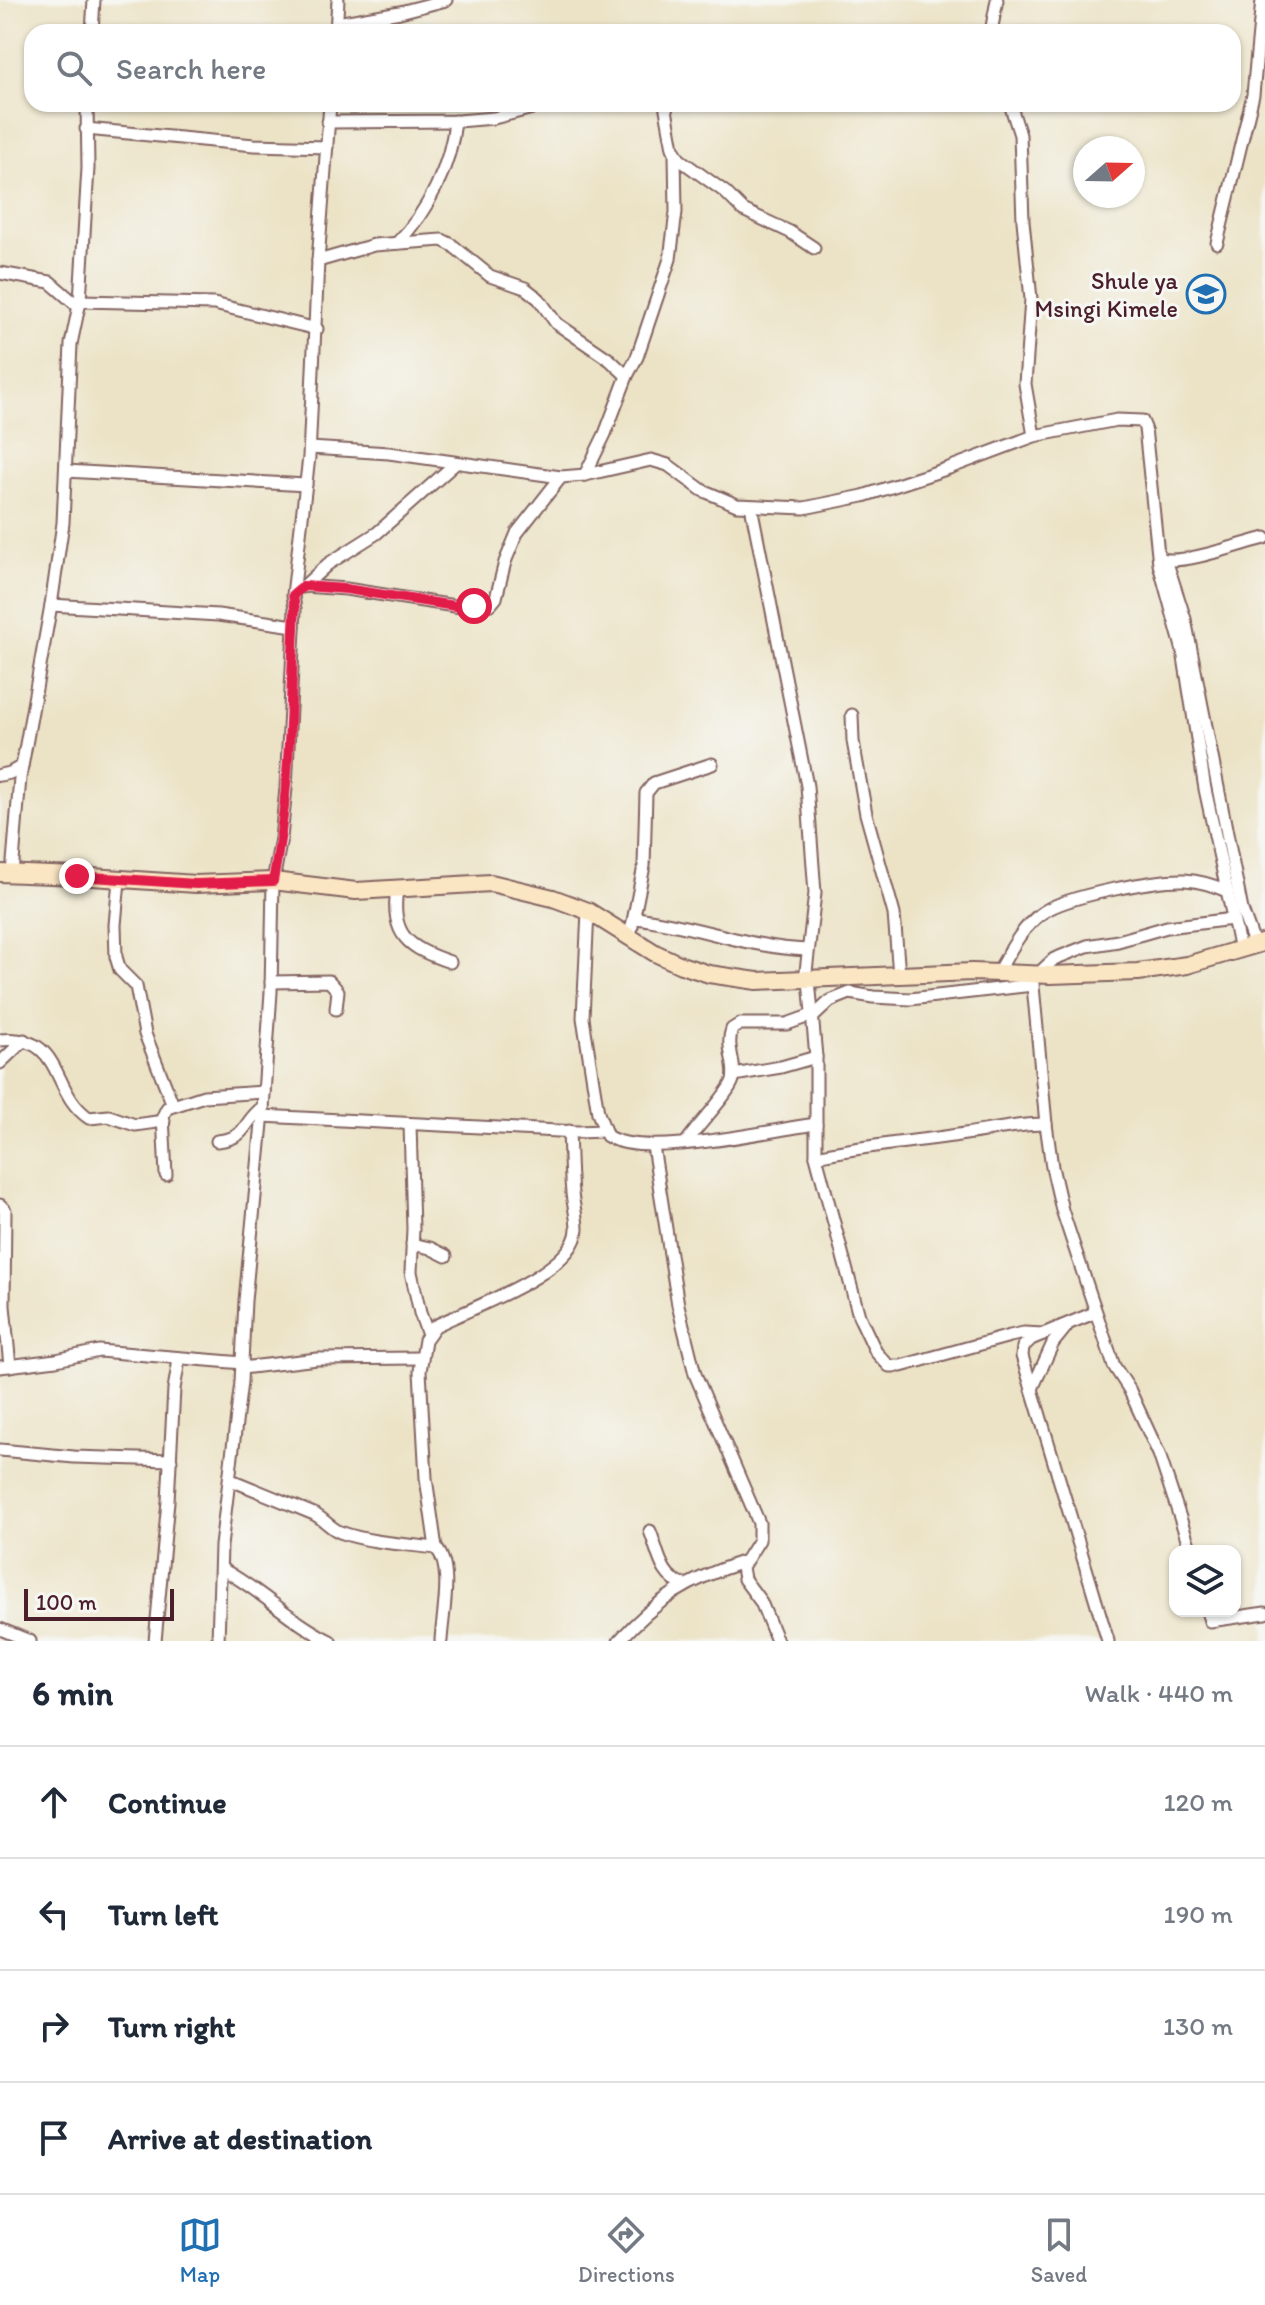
<!DOCTYPE html>
<meta charset="utf-8">
<style>
body{margin:0;font-family:Itim,sans-serif;background:#f2f2f3;color:#1f2937}
.controls{position:absolute;right:24px;bottom:24px;display:grid;overflow:hidden;border-radius:16px;box-shadow:0 2px 6px #0004}
.controls button{width:72px;height:72px;display:grid;place-items:center;padding:0;border:0;border-bottom:2px solid #e0e1e3;background:#fff;color:#1f2937;font:40px sans-serif}
.compass{position:absolute;left:1073px;top:136px;width:72px;height:72px;border-radius:50%;background:#fff;box-shadow:0 2px 6px #0004;rotate:70deg}
.scale{position:absolute;left:24px;bottom:20px;width:150px;box-sizing:border-box;padding-left:8px;border:4px solid #4a1f2b;border-top:0;font-size:22px;line-height:28px;white-space:nowrap;color:#4a1f2b;-webkit-text-stroke:6px #f6f6f2;paint-order:stroke}
.stop{position:absolute;width:24px;height:24px;margin:-18px;border:6px solid #e11d48;border-radius:50%;background:#fff}
.stop.end{background:#e11d48;border-color:#fff;box-shadow:0 2px 8px #0008}
.list{margin:0;padding:0;list-style:none}
h2{display:flex;justify-content:space-between;align-items:center;height:104px;margin:0;padding:0 32px;font-size:34px}
h2 small{font-size:26px;font-weight:400;color:#747a83}
.list li{display:grid;grid-template-columns:52px 1fr auto;gap:24px;align-items:center;box-sizing:border-box;height:112px;padding:0 32px;border-top:2px solid #e0e1e3}
.list b{display:block;font-size:30px;white-space:nowrap}
.list em{font-size:26px;font-style:normal;color:#747a83}
.icon{flex:none;width:44px;height:44px;fill:none;stroke:currentColor;stroke-width:2;stroke-linecap:round;stroke-linejoin:round}
.map{position:relative;flex:none;width:1265px;height:1641px;overflow:hidden}
.search{position:absolute;background:#fff;box-shadow:0 2px 6px #0004;left:24px;right:24px;top:24px;height:88px;display:flex;align-items:center;gap:20px;box-sizing:border-box;padding:0 28px;border-radius:24px;color:#747a83;font-size:30px}
.sheet{height:552px;background:#fff}
nav{display:flex;justify-content:space-around;align-items:center;box-sizing:border-box;height:112px;border-top:2px solid #e0e1e3;background:#fff;font-size:22px;color:#747a83}
nav a{display:grid;justify-items:center;gap:4px}
nav .on{color:#1f6fb2}
.map>svg:first-child{display:block}
.lines{fill:none;stroke-linecap:round;stroke-linejoin:round}
.street-casing{stroke:#836461;stroke-width:15}
.secondary-casing{stroke:#836461;stroke-width:20}
.street{stroke:#fff;stroke-width:11}
.secondary{stroke:#fbe6c4;stroke-width:16}
.route{stroke:#e11d48;stroke-width:10}
.labels{text-anchor:middle;dominant-baseline:central;stroke-width:6;stroke-linejoin:round;paint-order:stroke}
.poi-label{font-size:24px;fill:#4a1f2b;stroke:#f6f6f2;text-anchor:end}
</style>
<div class="map">
<svg width="1265" height="1641" viewBox="0 0 1265 1641">
<rect width="100%" height="100%" fill="#f6f6f2"/>
<filter id="ink" filterUnits="userSpaceOnUse"><feTurbulence type="fractalNoise" baseFrequency=".0125" numOctaves="2"/><feDisplacementMap in="SourceGraphic" scale="16" xChannelSelector="R" yChannelSelector="G"/><feConvolveMatrix kernelMatrix="1 2 1 2 8 2 1 2 1" color-interpolation-filters="sRGB"/></filter>
<filter id="wash" filterUnits="userSpaceOnUse"><feTurbulence type="fractalNoise" baseFrequency=".006" numOctaves="4" result="noise"/><feDisplacementMap in="SourceGraphic" scale="32" xChannelSelector="R" yChannelSelector="G"/><feGaussianBlur stdDeviation="1.8" result="paint"/><feColorMatrix in="noise" values="0 0 0 0 0 0 0 0 0 0 0 0 0 0 0 0 0 1.4 0 .05"/><feComposite in="paint" operator="in"/></filter>
<g filter="url(#wash)">
<rect width="100%" height="100%" fill="#ece3c6"/>
</g>
<g filter="url(#ink)">
<g class="lines">
<defs>
<g id="street">
<path d="M337,23l63,-11 46,-12"/>
<path d="M92,32l2,-32"/>
<path d="M336,32l2,-32"/>
<path d="M991,32l6,-32"/>
<path d="M665,104l8,44 6,11 46,33 18,18 47,22 24,16"/>
<path d="M1010,104l10,31 3,86 8,78 -6,85 9,52"/>
<path d="M328,122l130,-1 36,-3 54,-14"/>
<path d="M86,129l168,16 73,2"/>
<path d="M397,243c31,-31 54,-78 58,-122"/>
<path d="M1217,243l36,-148 9,-95"/>
<path d="M318,261l56,-16 68,-5 10,5 38,31 35,12 14,11 17,24 54,37 17,16"/>
<path d="M0,273l50,9 29,25"/>
<path d="M80,301l134,3 103,25"/>
<path d="M310,448l79,5 172,24 24,-2 66,-15 17,5 34,25 35,15 67,3 59,-12 86,-28 85,-32 83,-16 25,1 3,7 14,136 24,87 22,138 35,161"/>
<path d="M66,471l240,14"/>
<path d="M585,475l20,-41 22,-58 10,-19 33,-98 6,-47 -1,-58"/>
<path d="M751,506l56,280 8,107 -10,87"/>
<path d="M1161,559c22,6 80,-15 104,-21"/>
<path d="M1166,560l19,59 57,291 13,36"/>
<path d="M304,586l42,3 115,18 30,-3 5,-6 9,-36 12,-29 44,-56"/>
<path d="M303,587l25,-23 49,-31 79,-70"/>
<path d="M51,605l167,10 76,11"/>
<path d="M852,715l1,26 13,73 28,100 5,61"/>
<path d="M0,775l10,-2 12,-7"/>
<path d="M12,874l8,-96 31,-173 12,-82 8,-179 9,-43 8,-133 -1,-64"/>
<path d="M119,880l-4,45 1,32 4,13 16,16 9,48 28,71"/>
<path d="M397,889c-7,46 11,59 53,73"/>
<path d="M588,911l-5,107 15,95 9,23c37,24 162,-6 209,-12"/>
<path d="M635,918c58,6 113,30 172,32"/>
<path d="M630,936l14,-70 2,-73 8,-10 58,-19"/>
<path d="M998,972c12,-21 24,-45 44,-59 23,-17 114,-34 143,-33 16,1 28,5 42,11"/>
<path d="M1032,975l14,149 6,43 10,43 52,156 15,23 30,65 32,97"/>
<path d="M1037,975l17,-16 33,-13 31,-5 49,-14 66,-8"/>
<path d="M809,980l7,77v99l43,160 17,36 13,14h12l109,-30 14,-3 19,1"/>
<path d="M271,982l58,-1 9,10 -2,18"/>
<path d="M813,1017l17,-16 20,-8 23,4 37,2 123,-14"/>
<path d="M0,1040c65,-6 49,51 89,78l20,-2 26,9 29,-4"/>
<path d="M0,1063l24,-23"/>
<path d="M734,1075l47,-8 35,-10"/>
<path d="M262,1116l316,16 25,-1"/>
<path d="M410,1124l3,105 -2,43 9,41 8,22"/>
<path d="M217,1141c32,-3 24,-18 46,-34"/>
<path d="M686,1143c10,-16 43,-49 47,-63 4,-16 -8,-33 -1,-51l8,-5h47l25,-9"/>
<path d="M653,1146l25,159 17,69 64,149v17l-17,27 2,12 17,23 16,39"/>
<path d="M816,1156c50,-11 99,-14 149,-22 29,-4 51,-10 81,-10"/>
<path d="M166,1175l-3,-59 4,-8 37,-12 60,-4"/>
<path d="M0,1205l5,5 -1,96 6,60"/>
<path d="M412,1244l18,4 16,8"/>
<path d="M1094,1313l-63,26 -8,8 -1,9 86,285"/>
<path d="M0,1367l56,-7 43,-9 144,12"/>
<path d="M242,1368l75,-9 104,-1"/>
<path d="M1032,1389l21,-46 13,-16"/>
<path d="M0,1450l74,7 97,3"/>
<path d="M231,1480l83,34c10,5 16,14 26,18 30,11 65,12 96,16 18,19 6,68 5,93"/>
<path d="M650,1531c9,22 10,46 34,54"/>
<path d="M436,1548l-10,-70 -6,-107 5,-31 10,-14c35,-18 141,-54 142,-97 0,-12 -4,-25 -5,-36 -2,-21 -2,-42 -3,-62"/>
<path d="M222,1569c39,21 69,53 108,72"/>
<path d="M1207,1611l3,10 55,-8"/>
<path d="M0,1629l30,12"/>
<path d="M155,1641l13,-140 6,-112 5,-29"/>
<path d="M218,1641l3,-95 20,-164 4,-81 17,-178 9,-131 2,-111 8,-43 5,-50 9,-179 -2,-14 16,-138 9,-196 12,-157"/>
<path d="M619,1641c38,-42 70,-62 124,-79"/>
</g>
<path id="secondary" d="M0,873l77,3 119,8 77,-3 83,10 135,-8 62,15 35,13 67,42 26,12 28,9 48,7 215,-9 78,3 88,-3 49,-7 78,-23"/>
</defs>
<!-- street casing -->
<use href="#street" class="street-casing"/>
<!-- secondary casing -->
<use href="#secondary" class="secondary-casing"/>
<!-- street -->
<use href="#street" class="street"/>
<!-- secondary -->
<use href="#secondary" class="secondary"/>
</g>
</g>
<g class="lines" filter="url(#ink)">
<!-- route -->
<path class="route" d="M77,876l119,8 77,-3c18,-89 17,-181 22,-272l-2,-14 11,-9 42,3 115,18 13,-1"/>
</g>
<!-- icons -->
<defs>
<symbol id="school-ring" viewBox="-11 -11 22 22"><circle r="9.5" fill="#f6f6f2" stroke="#1f6fb2" stroke-width="1.5"/><path d="M0-5L7-2L0 1L-7-2ZM-4 1L0 2.5L4 1V4Q0 6-4 4Z" fill="#1f6fb2"/></symbol>
</defs>
<g fill-rule="evenodd">
<use href="#school-ring" x="1184" y="272" width="44" height="44"/>
</g>
<g class="labels">
<!-- poi labels -->
<g class="poi-label">
<text x="1178" y="280">Shule ya<tspan x="1178" dy="28">Msingi Kimele</tspan></text>
</g>
</g>
</svg>
<div class="controls">
<button><svg class="icon" aria-label="layers" viewBox="0 0 24 24"><path d="M12 4l9 5-9 5-9-5zM3 14l9 5 9-5"/></svg></button>
</div>
<svg class="compass" viewBox="-18 -18 36 36"><path d="M0-13l5 13h-10z" fill="#e53935"/><path d="M0 13l5-13h-10z" fill="#747a83"/></svg>
<div class="scale">100 m</div>
<div class="stop" style="left:474px;top:606px"></div>
<div class="stop end" style="left:77px;top:876px"></div>
<div class="search"><svg class="icon" aria-label="search" viewBox="0 0 24 24"><circle cx="10" cy="10" r="6"/><path d="M15 15l6 6"/></svg>Search here</div>
</div>
<section class="sheet">
<h2>6 min<small>Walk · 440 m</small></h2>
<ul class="list">
<li><svg class="icon" aria-label="ahead" viewBox="0 0 24 24"><path d="M12 20V5M6 11l6-6 6 6"/></svg><div><b>Continue</b></div><em>120 m</em></li>
<li><svg class="icon" aria-label="left" viewBox="0 0 24 24"><path d="M17 20v-9H6M10 6l-5 5 5 5"/></svg><div><b>Turn left</b></div><em>190 m</em></li>
<li><svg class="icon" aria-label="right" viewBox="0 0 24 24"><path d="M7 20v-9h11M14 6l5 5-5 5"/></svg><div><b>Turn right</b></div><em>130 m</em></li>
<li><svg class="icon" aria-label="arrive" viewBox="0 0 24 24"><path d="M6 21V4h12l-3 4 3 4H6"/></svg><div><b>Arrive at destination</b></div></li>
</ul>
</section>
<nav>
<a class="on"><svg class="icon" aria-label="map" viewBox="0 0 24 24"><path d="M3 6l6-2 6 2 6-2v14l-6 2-6-2-6 2zM9 4v14M15 6v14"/></svg>Map</a>
<a><svg class="icon" aria-label="directions" viewBox="0 0 24 24"><path d="M12 3l9 9-9 9-9-9zM9 14v-3h6M13 9l2 2-2 2"/></svg>Directions</a>
<a><svg class="icon" aria-label="saved" viewBox="0 0 24 24"><path d="M7 4h10v16l-5-4-5 4z"/></svg>Saved</a>
</nav>
